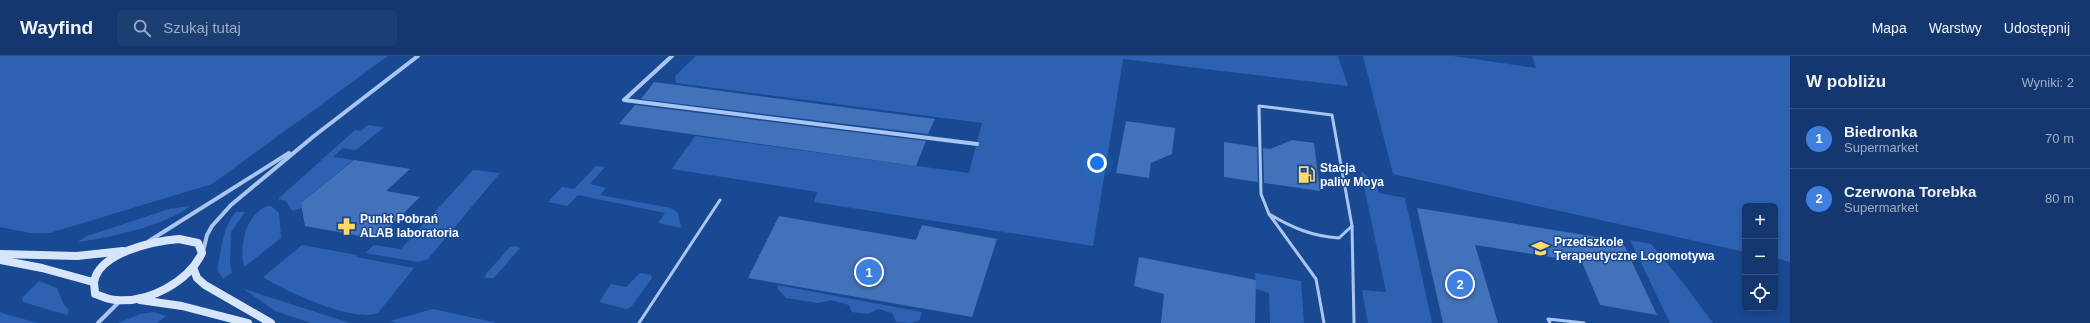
<!DOCTYPE html>
<html lang="pl">
<meta charset="utf-8">
<style>
body{margin:0;font-family:Arial,sans-serif;background:#1c3f73;color:#f1f3f6}
.controls{position:absolute;right:12px;bottom:12px;display:grid;overflow:hidden;border-radius:6px;box-shadow:0 2px 6px #0003}
.controls button{width:36px;height:36px;display:grid;place-items:center;padding:0;border:0;border-bottom:1px solid #325181;background:#13376e;color:#f1f3f6;font:20px sans-serif}
.you{position:absolute;left:1097px;top:107px;width:14px;height:14px;margin:-10px;border:3px solid #fff;border-radius:50%;background:#1a73e8;box-shadow:0 0 0 6px #1a73e833}
.badge{display:grid;place-items:center;width:26px;height:26px;border-radius:50%;background:#ffda68;color:#fff;font-size:13px;font-weight:700}
.pin{position:absolute;translate:-50% -50%;border:2px solid #fff;box-shadow:0 1px 4px #0006}
.list{margin:0;padding:0;list-style:none}
h2{display:flex;justify-content:space-between;align-items:center;height:52px;margin:0;padding:0 16px;font-size:17px}
h2 small{font-size:13px;font-weight:400;color:#9dacc2}
.list li{display:grid;grid-template-columns:26px 1fr auto;gap:12px;align-items:center;box-sizing:border-box;height:60px;padding:0 16px;border-top:1px solid #325181}
.list b{display:block;font-size:15px;white-space:nowrap}
.list p{margin:0;font-size:13px;white-space:nowrap;color:#9dacc2}
.list em{font-size:13px;font-style:normal;color:#9dacc2}
.icon{flex:none;width:22px;height:22px;fill:none;stroke:currentColor;stroke-width:2;stroke-linecap:round;stroke-linejoin:round}
.map{position:relative;flex:none;width:1790px;height:267px;overflow:hidden}
header{display:flex;align-items:center;gap:24px;box-sizing:border-box;height:56px;padding:0 20px;background:#13376e;border-bottom:1px solid #325181}
header strong{font-size:19px}
nav{display:flex;gap:22px;margin-inline-start:auto;font-size:14px}
.search{width:280px;height:36px;background:#1c3f73;display:flex;align-items:center;gap:10px;box-sizing:border-box;padding:0 14px;border-radius:6px;color:#9dacc2;font-size:15px}
main{display:flex}
aside{flex:1;background:#13376e}
.map>svg:first-child{display:block}
.green{fill:#2c62b1}
.building{fill:#4272ba}
.lines{fill:none;stroke-linecap:round;stroke-linejoin:round}
.service{stroke:#aac6f0;stroke-width:3}
.minor{stroke:#aac6f0;stroke-width:4}
.secondary{stroke:#d7e5fb;stroke-width:8}
.labels{text-anchor:middle;dominant-baseline:central;stroke-width:3;stroke-linejoin:round;paint-order:stroke}
.poi-label{font-size:12px;font-weight:bold;fill:#fff;stroke:#194993;text-anchor:start}
</style>
<header>
<strong>Wayfind</strong>
<div class="search"><svg class="icon" aria-label="search" viewBox="0 0 24 24"><circle cx="10" cy="10" r="6"/><path d="M15 15l6 6"/></svg>Szukaj tutaj</div>
<nav><a>Mapa</a><a>Warstwy</a><a>Udostępnij</a></nav>
</header>
<main>
<div class="map">
<svg width="1790" height="267" viewBox="0 0 1790 267">
<rect width="100%" height="100%" fill="#194993"/>
<!-- green -->
<g class="green">
<path d="M0,0h388l-176,128 -162,49h-20l-30,-6z"/>
<path d="M696,0h642l10,30 -225,-27 -30,187 -279,-44 3,-10 -145,-23 23,-33 274,37 13,-50 -306,-40 -1,-7z"/>
<path d="M1363,0h90l83,12 -4,-12h258v206l-15,-4v-52h-30v46l-352,-78z"/>
<path d="M368,69l16,2 -28,23 -13,-2 -10,9 20,3 -52,43 1,5 -10,3 -6,-10 -8,-2 77,-69 6,1z"/>
<path d="M596,110l9,1 -15,17 16,4 -6,7 71,13 7,5 3,15 -23,-5 7,-10 -87,-18 -11,11 -19,-4 14,-15 12,2z"/>
<path d="M473,114l27,3 -72,86 -10,3 -53,-9 9,-8 27,4z"/>
<path d="M1361,115l15,13 3,9 26,5 27,125h-64l-6,-33 24,2z"/>
<path d="M190,150c-23,19 -81,32 -112,36l9,-6 82,-27z"/>
<path d="M267,150h4l8,7 2,25 -37,29c-5,-21 1,-52 23,-61z"/>
<path d="M236,156h9l-14,20 -1,31 2,10 -9,6 -6,-10c5,-20 5,-41 19,-57z"/>
<path d="M1630,184l21,4 33,40 29,39h-43z"/>
<path d="M302,189l55,10 -1,2 58,11 -36,45c-25,10 -93,-22 -115,-36z"/>
<path d="M514,190l6,2 -26,30h-9l1,-4 24,-27z"/>
<path d="M640,217l11,2 1,3 -21,29 -5,2 -27,-7 12,-18 15,3z"/>
<path d="M1255,217l46,8 3,42h-34l-1,-30 -13,-4z"/>
<path d="M39,225l18,7 6,15 6,7 -2,5 -44,-13 -1,-4z"/>
<path d="M777,229l145,27 -2,8 -9,3 -15,-1 -4,-9 -14,-4 -10,5 -16,-2 -3,-7 -18,-5 -13,3 -32,-5 -8,-9z"/>
<path d="M244,233l106,34h-39l-36,-12z"/>
<path d="M433,253l64,14h-101l-6,-2z"/>
<path d="M0,256l2,1 35,10h-37z"/>
<path d="M154,256l12,4 -9,7h-39l22,-9z"/>
</g>
<!-- building -->
<g class="building">
<path d="M654,26l150,20 131,17 -7,15 -287,-35z"/>
<path d="M635,49l291,36 -10,25 -297,-42z"/>
<path d="M1126,65l49,7 -3,26 -21,9 -2,15 -33,-5z"/>
<path d="M1292,84l22,3 6,48 -56,-8 -1,-35 7,1z"/>
<path d="M1224,86l33,5 1,35 -34,-5z"/>
<path d="M354,104l56,9 -24,22 34,6 -43,42 -72,-13 -4,-23z"/>
<path d="M1417,152l205,33 35,74 -57,-10 -18,-43 -107,-17 23,78h-55z"/>
<path d="M779,160l137,24 6,-15 75,14 -25,78 -224,-39z"/>
<path d="M1139,201l117,23 -1,43h-94l3,-29 -30,-8z"/>
</g>
<g class="lines">
<!-- service -->
<g class="service">
<path d="M1259,50l73,9 20,111 -13,12c-27,-2 -47,-10 -70,-24l-8,-20z"/>
<path d="M1269,158l47,65 8,44"/>
<path d="M1352,170l2,97"/>
<path d="M639,267l81,-123"/>
<path d="M1550,267l-2,-4 36,4"/>
</g>
<!-- minor -->
<g class="minor">
<path d="M672,0l-48,44 353,44"/>
<path d="M149,185l140,-88"/>
<path d="M203,196l4,-17 5,-9 19,-21 83,-69 104,-80"/>
<path d="M98,267l21,-21"/>
</g>
<!-- secondary -->
<g class="secondary">
<path d="M179,183l19,4 4,10c-14,29 -53,50 -86,47 -7,0 -14,-4 -21,-6 0,-4 -1,-9 -1,-12 5,-30 61,-41 85,-43z"/>
<path d="M0,198l77,2 46,-5"/>
<path d="M0,204l42,8 51,14"/>
<path d="M194,214l3,8 8,7 66,38"/>
<path d="M140,244l42,6 66,17"/>
</g>
</g>
<!-- icons -->
<defs>
<symbol id="fuel-bare" viewBox="-9 -9 18 18"><path d="M-5.5-6h7V0h2V4h1.3V-2.5L3-4.5l.8-.8L6-3V5H2.5V1h-1V6h-7ZM-4.2-4.7v3.2H.2V-4.7Z" fill="#ffda68" stroke="#194993" stroke-width="2.5" paint-order="stroke"/></symbol>
<symbol id="pharmacy-bare" viewBox="-9 -9 18 18"><path d="M-2-6h4v4h4v4h-4v4h-4v-4h-4v-4h4Z" fill="#ffda68" stroke="#194993" stroke-width="2.5" paint-order="stroke"/></symbol>
<symbol id="school-bare" viewBox="-9 -9 18 18"><path d="M0-5L7-2L0 1L-7-2ZM-4 1L0 2.5L4 1V4Q0 6-4 4Z" fill="#ffda68" stroke="#194993" stroke-width="2.5" paint-order="stroke"/></symbol>
</defs>
<g fill-rule="evenodd">
<use href="#fuel-bare" x="1294" y="106" width="25" height="25"/>
<use href="#pharmacy-bare" x="334" y="158" width="25" height="25"/>
<use href="#school-bare" x="1528" y="180" width="25" height="25"/>
</g>
<g class="labels">
<!-- poi labels -->
<g class="poi-label">
<text x="1320" y="112">Stacja<tspan x="1320" dy="14">paliw Moya</tspan></text>
<text x="360" y="163">Punkt Pobrań<tspan x="360" dy="14">ALAB laboratoria</tspan></text>
<text x="1554" y="186">Przedszkole<tspan x="1554" dy="14">Terapeutyczne Logomotywa</tspan></text>
</g>
</g>
</svg>
<div class="controls">
<button>+</button>
<button>−</button>
<button><svg class="icon" aria-label="locate" viewBox="0 0 24 24"><circle cx="12" cy="12" r="6"/><path d="M12 2v4M12 18v4M2 12h4M18 12h4"/></svg></button>
</div>
<div class="you"></div>
<div class="pin badge" style="left:869px;top:216px;background:#3f7fe0">1</div>
<div class="pin badge" style="left:1460px;top:228px;background:#3f7fe0">2</div>
</div>
<aside>
<h2>W pobliżu<small>Wyniki: 2</small></h2>
<ul class="list">
<li><span class="badge" style="background:#3f7fe0">1</span><div><b>Biedronka</b><p>Supermarket</p></div><em>70 m</em></li>
<li><span class="badge" style="background:#3f7fe0">2</span><div><b>Czerwona Torebka</b><p>Supermarket</p></div><em>80 m</em></li>
</ul>
</aside>
</main>
